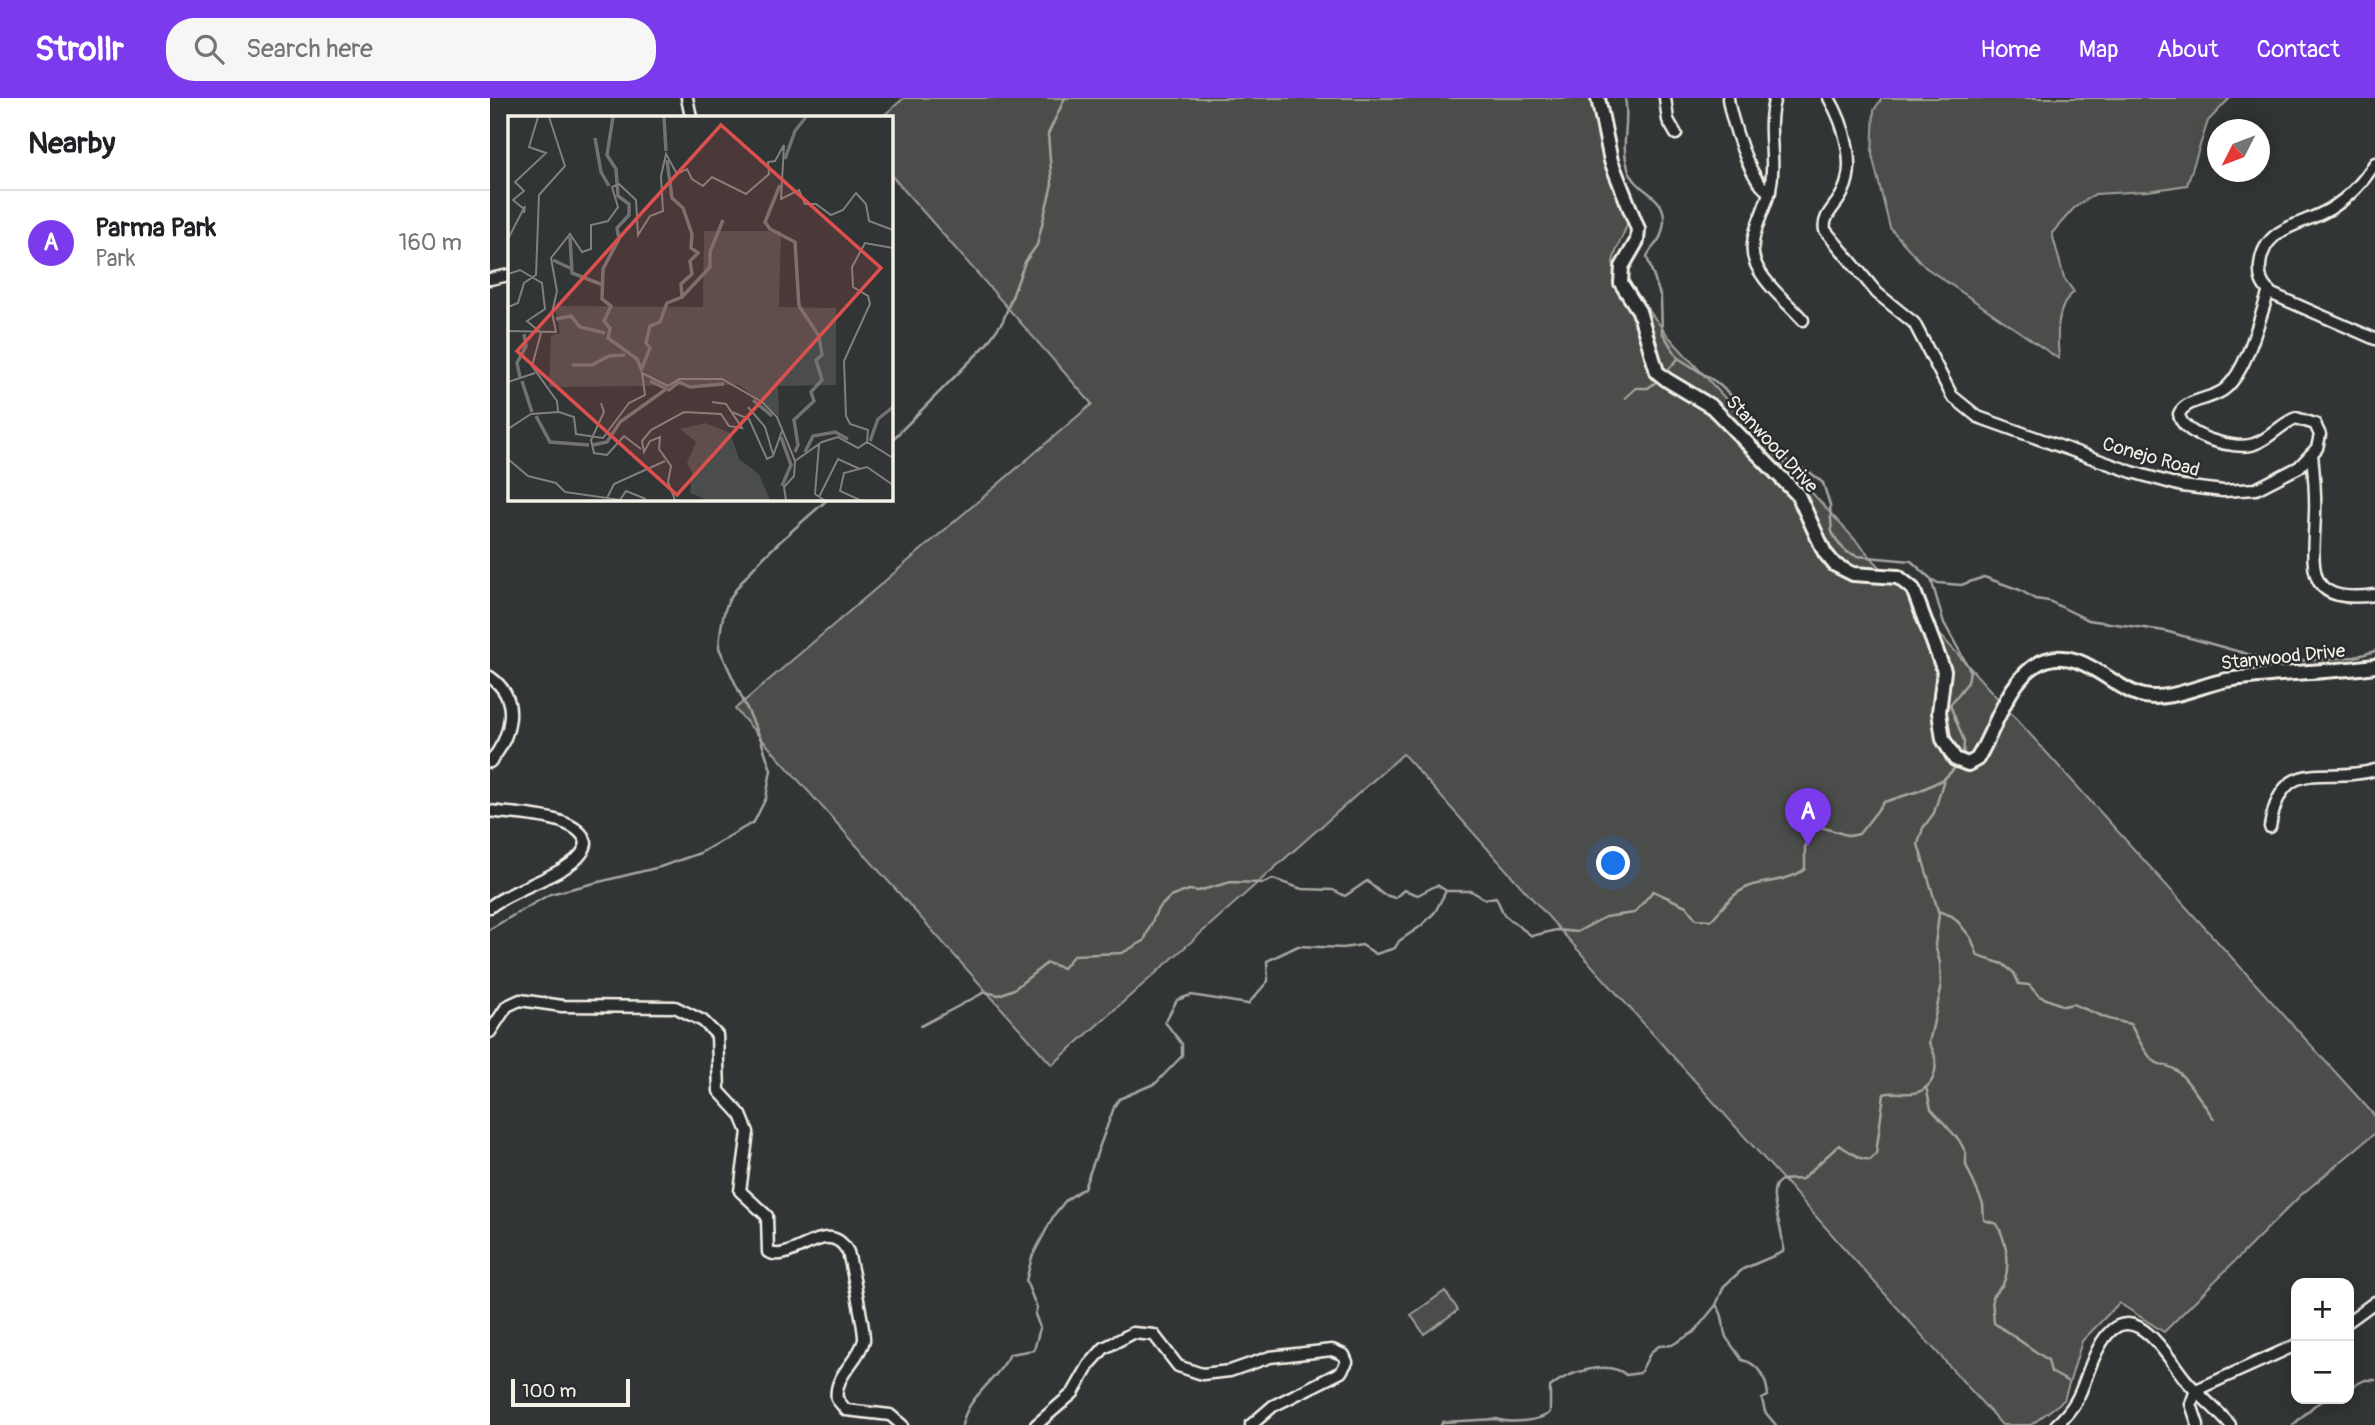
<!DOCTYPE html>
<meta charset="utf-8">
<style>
body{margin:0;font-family:Pangolin,sans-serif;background:#f6f6f6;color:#202124}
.controls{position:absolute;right:21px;bottom:21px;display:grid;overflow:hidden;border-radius:14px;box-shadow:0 4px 18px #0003}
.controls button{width:63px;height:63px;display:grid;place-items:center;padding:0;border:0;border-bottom:2px solid #e0e0e0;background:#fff;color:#202124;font:35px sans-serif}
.compass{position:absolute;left:1717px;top:21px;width:63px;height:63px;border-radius:50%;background:#fff;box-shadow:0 4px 18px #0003;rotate:228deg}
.scale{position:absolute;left:21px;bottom:18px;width:119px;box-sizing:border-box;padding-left:7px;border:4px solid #f4f1e8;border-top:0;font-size:19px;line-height:24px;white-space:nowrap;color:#f4f1e8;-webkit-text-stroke:5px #2a2d2e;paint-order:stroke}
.you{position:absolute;left:1124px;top:766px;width:24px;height:24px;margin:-18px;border:5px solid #fff;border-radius:50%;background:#1a73e8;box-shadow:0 0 0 10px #1a73e833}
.badge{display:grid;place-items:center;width:46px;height:46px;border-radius:50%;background:#7c3aed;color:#fff;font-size:23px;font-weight:700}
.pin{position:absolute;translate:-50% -58px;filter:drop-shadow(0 2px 4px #0008)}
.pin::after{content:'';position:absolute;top:37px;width:24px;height:21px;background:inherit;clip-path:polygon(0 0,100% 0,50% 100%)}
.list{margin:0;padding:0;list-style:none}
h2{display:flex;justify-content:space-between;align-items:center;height:91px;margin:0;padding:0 28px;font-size:30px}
h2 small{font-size:23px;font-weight:400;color:#757577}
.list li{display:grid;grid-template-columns:46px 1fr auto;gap:21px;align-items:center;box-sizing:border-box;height:105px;padding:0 28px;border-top:2px solid #e0e0e0}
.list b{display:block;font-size:26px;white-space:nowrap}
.list p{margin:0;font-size:23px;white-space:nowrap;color:#757577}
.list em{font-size:23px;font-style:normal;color:#757577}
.icon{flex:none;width:38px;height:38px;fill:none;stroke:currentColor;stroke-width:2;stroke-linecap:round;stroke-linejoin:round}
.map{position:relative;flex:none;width:1885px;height:1327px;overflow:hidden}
header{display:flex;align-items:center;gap:42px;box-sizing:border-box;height:98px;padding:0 35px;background:#7c3aed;color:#fff}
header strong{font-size:33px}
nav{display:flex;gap:38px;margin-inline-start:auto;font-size:24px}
.search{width:490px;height:63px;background:#f6f6f6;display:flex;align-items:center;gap:18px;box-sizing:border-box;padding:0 24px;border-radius:28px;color:#757577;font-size:26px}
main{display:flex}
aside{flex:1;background:#fff}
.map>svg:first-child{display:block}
.green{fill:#4b4d4c;stroke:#a09f9a;stroke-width:2}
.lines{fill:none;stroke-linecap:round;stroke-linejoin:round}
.stream{stroke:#a6a5a0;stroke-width:2.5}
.minor-casing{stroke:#f4f1e8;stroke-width:15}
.major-casing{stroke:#f4f1e8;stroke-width:18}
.minor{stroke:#2a2d2e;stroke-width:10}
.major{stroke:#2a2d2e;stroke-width:12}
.labels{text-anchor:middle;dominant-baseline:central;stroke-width:5;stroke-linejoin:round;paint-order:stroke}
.street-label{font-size:19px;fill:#f4f1e8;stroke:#2a2d2e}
.inset-river{fill:none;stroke:#727370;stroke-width:3.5}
.inset-road{fill:none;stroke:#80807d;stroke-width:2}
.view{fill:#dc504e;fill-opacity:0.15;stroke:#dc504e;stroke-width:3.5}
.inset-edge{fill:none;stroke:#f4f1e8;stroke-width:3.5}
</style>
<header>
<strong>Strollr</strong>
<div class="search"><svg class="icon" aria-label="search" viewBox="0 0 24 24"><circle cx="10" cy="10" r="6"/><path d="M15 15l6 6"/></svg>Search here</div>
<nav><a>Home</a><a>Map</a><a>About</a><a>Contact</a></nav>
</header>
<main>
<aside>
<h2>Nearby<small></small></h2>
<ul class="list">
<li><span class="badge">A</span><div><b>Parma Park</b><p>Park</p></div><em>160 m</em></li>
</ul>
</aside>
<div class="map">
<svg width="1885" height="1327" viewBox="0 0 1885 1327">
<rect width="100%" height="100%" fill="#323535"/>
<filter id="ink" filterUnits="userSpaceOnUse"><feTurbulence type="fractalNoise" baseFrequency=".0143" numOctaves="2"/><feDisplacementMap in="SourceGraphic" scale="14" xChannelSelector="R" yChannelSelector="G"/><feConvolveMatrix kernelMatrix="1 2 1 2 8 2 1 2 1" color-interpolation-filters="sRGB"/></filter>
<g filter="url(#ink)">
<!-- green -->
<g class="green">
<path d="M414,0h691l35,116c-3,18 -14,30 -17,49l56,74 222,242 13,1 11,27 460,509v17l-74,62 -137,137 -45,-29 -37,38 -18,59 -33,25h-29l-599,-671 -351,311 -317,-356 357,-305 -201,-229v-58h-9z"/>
<path d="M1392,0h348l-22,23 -21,64 -39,6 -53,3 -21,14 -22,25 12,45 10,14c-19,15 -17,45 -15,67l-134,-92 -35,-39 -18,-73 2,-45z"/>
<path d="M955,1193l13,19 -34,24 -13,-19z"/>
</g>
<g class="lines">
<!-- stream -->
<g class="stream">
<path d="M1135,0c5,24 -5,46 3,70 10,30 47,25 33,67 -3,9 -11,13 -14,22l14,41 1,34 16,26 38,24 26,23 44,55 25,13 12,10 7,22 2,27 7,12 8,8 10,4 54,5 20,18 13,44 26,47 -2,12 -18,23 14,36 -1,15"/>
<path d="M1176,274l12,-13"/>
<path d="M1135,300l11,-10h12l9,-7"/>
<path d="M401,343l95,-96 17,-24 22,-59 12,-17 15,-61 -4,-50 17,-36"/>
<path d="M1441,481l7,4 23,2 23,-8 36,13 15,9 14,2 39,19 77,11 111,31 79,-5 20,-6"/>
<path d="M1448,813l14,5 7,7 12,15 7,18 25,8 11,9 5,11 10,1 10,11 25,10 9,-2 36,15 21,5c7,11 11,23 20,33 7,9 15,7 24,12 10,4 33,40 40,50"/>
<path d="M0,831l60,-35 110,-27 40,-14 54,-31 12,-24 5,-28 -11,-33 -41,-89c1,-15 3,-35 10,-48 21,-36 68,-73 99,-101"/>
<path d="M431,928l64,-34 14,3 15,-6 33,-26 16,5 11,-13 48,-2 22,-12 13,-31 13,-13 19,-7 9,1 33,-9 32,1 10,-4 29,10 31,1 12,6 22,-15 15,13 13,4 9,-8 14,5 19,-10 8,5"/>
<path d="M1436,989l5,22 28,31 7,13v12l17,39 1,16 13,4c9,17 15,41 6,60 -3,5 -8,8 -11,13l2,26 54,37 3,12 16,9"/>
<path d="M1226,1207c9,10 6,21 10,32 1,2 15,21 16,23 17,3 25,20 26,36l-6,3 3,13 11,13"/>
<path d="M1859,1290l16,-8h10"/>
<path d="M472,1327c6,-30 36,-45 48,-71l24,-4 6,-22 -5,-14 2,-6 -11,-27 6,-24 22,-42 12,-15 18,-12 31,-83 4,-6 37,-16 26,-27v-12l-17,-22 12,-22 14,-5 57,9 20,-23 -1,-20 31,-15 45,2 19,-3 14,9 19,-6 4,-7 22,-15 14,-14 11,-21h25l14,8 11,-2 8,18 28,21 24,-6 21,2 28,-15 29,-4 19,-22 33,15 10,13 15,1c14,-14 21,-28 42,-35 16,-4 38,-5 52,-16v-22l10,-18 6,-2 29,9 9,-2 25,-32 35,-11 25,-12"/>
<path d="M951,1327l2,-3 54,-3c11,5 46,2 53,-7v-25c16,-14 58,-28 76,-12l14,-2 11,-21 8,-6 13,-1 22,-13 22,-27 8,-19 19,-17 40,-17c4,-17 -20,-62 -3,-71 6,-3 16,-1 22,-2l37,-34 21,13 10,2 6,-6 8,-60c11,-4 23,2 34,-2 21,-8 21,-34 11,-49l12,-54 -1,-26 -5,-18 4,-31 -21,-70 5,-16 11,-15 10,-34 10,-10"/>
<path d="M1803,1327l22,-20 12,-6"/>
</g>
<defs>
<g id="minor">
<path d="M197,0l4,19"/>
<path d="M1175,0l3,22 8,14"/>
<path d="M1238,0c2,19 23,88 42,94"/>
<path d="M1285,0c-10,30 2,61 -5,91 -5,23 -24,50 -15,73 8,21 33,41 48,58"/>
<path d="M1339,0c15,26 28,66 14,94 -6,14 -21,23 -18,38l52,63 37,30 38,73 26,21 154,55 50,14 41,5 33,-2 43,-22 18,-19 3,-13 -5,-11 -19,-6c-16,6 -26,21 -42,26 -18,7 -73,-8 -75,-30 7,-16 35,-14 47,-26 22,-20 33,-69 43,-97"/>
<path d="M1885,65c-11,18 -27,35 -45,46 -28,17 -67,17 -70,57 -1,12 2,20 12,28l103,45"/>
<path d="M0,181l19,-4"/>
<path d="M1822,356c2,21 4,40 3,60 -2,54 -12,91 60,81"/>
<path d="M0,579c32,22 21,60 0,85"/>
<path d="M0,713c25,4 89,3 96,32 -3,28 -75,45 -96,64"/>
<path d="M1780,729c12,-75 55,-42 105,-57"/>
<path d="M0,934l17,-26 13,-6 42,6 113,1 28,14 14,14 2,56 22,24 7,17 -8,59 27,25 1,36c25,13 60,-38 80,0 3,12 17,79 16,88 -5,21 -31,36 -27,59l9,11 44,5 12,10"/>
<path d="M1859,1223l26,-19"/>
<path d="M546,1327l37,-32 16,-28 15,-17 29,-15 21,2 24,31 24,8 28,-3 40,-14 62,-7 12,5 3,7 -6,10 -68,34 -22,19"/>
<path d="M1566,1327c29,-27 25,-42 41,-74 31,-63 66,0 88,28 13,16 31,29 45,46"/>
<path d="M1708,1327l-7,-21 5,-14 100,-45"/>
</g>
<path id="major" d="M1108,0l13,63 27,68 -1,12 -15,26 -1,16 18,28 18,61 10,8 45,27 86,88 27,58 10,12 18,9 45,3 15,12 31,82 -5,41 4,27 12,20 13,5 9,-5c19,-30 30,-80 64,-97 40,-18 70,27 103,34 27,5 56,-11 83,-16 48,-8 99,-7 148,-14"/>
</defs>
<!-- minor casing -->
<use href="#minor" class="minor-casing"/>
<!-- major casing -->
<use href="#major" class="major-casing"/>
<!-- minor -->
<use href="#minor" class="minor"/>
<!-- major -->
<use href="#major" class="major"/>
</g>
</g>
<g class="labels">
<!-- street labels -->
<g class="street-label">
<text transform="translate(1282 346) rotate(47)">Stanwood Drive</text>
<text transform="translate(1661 359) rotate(16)">Conejo Road</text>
<text transform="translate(1793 559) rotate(-6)">Stanwood Drive</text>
</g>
</g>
<!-- overview -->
<g transform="translate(18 18)">
<rect width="385" height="385" fill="#323535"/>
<path d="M196,115h77l-2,76 57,1v77l-58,1 1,30 -40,-31 -190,2 2,-51 9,-3 -5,-27 148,1zM197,307l25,10 9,26 20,15 11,26h-63l-17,-7 2,-21 -5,-9 9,-21 -16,-13z" fill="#4b4d4c"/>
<path class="inset-river" d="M105,1l-6,38 9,14 2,27 11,8v11l-12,13 2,11 -16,30 -1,30 9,7 -7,15 6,7 -2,10 29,21 5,12M156,1l2,34M87,22l6,34 8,14M277,43l10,-28 11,-14M272,69l-15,37 5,7 25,13 4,64 20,30 3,19 -6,5 6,20 -11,12 3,9 -20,19 4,25 -3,7M62,121l2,36 31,12M45,144l19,9M174,181l28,-30v-15l13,-32M48,203l15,-3 9,11 25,6M64,249h20l17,-9 16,-1M134,252l8,-20 -4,-5 4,-17 10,-4 7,-19 15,-6 -1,-13 11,-10 -2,-13 8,-8 -7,-5 1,-14 -9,-26 -11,-10 -5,-38M12,261l-3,-14 9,-17 -2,-12M14,265l10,31M142,265l19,9 10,-8 11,5 34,-3M245,284l19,16M28,300l14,26 39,3M273,321l10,28 -9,21M362,325l8,-22 15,-12M85,329l14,-3 13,-20 45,-32M297,336l8,-16 22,-4 13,7"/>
<path class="inset-road" d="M276,29l-3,54 18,-9 6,14h11l15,11 12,-5 13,-17 10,11 3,17 24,9M16,93l-11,-9 11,-9 -9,-9 31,-29 -17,-6 9,-30M0,123l17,-33 -1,7M0,158l12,-4 22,13 3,26 -18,12 14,12M0,191l10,-4 6,-20 12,-8 3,-80 26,-29 -16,-49M0,215l48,1 -4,-19 5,-22 -6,-33 19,-24 12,18 9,-3v-24l17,-4 10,-14 -6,-20 7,-3 17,16 2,35 12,-19 13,-5 -2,-35 5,-22 11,20 10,-5 5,10 11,7 9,-9 34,17 23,-20 -1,-12 7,-1 9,-16M33,217l-9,33 25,35 1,10M0,266l27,-9M93,287l3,9 -13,28 3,13 13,2 17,-19 17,13M240,291l17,20 8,27M224,296l17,7 18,40 6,-3 9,-25M0,313l23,-15 28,-2 15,5 2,17 27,4 26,-35 16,-8 -3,-22 26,13 11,-7h43l40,23 15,15 18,44M359,326l1,-12 -18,-6 -4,-8 -2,-55 26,-57 -2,-8 -15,-9 -1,-20 13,-24 28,5M311,329l-4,49 9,6M0,343l20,17 28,7 9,9M287,345l27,-19 16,-5 20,11 9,-6 26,16M57,376l56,8M311,381l19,-38 22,10M99,382l7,-14 51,-23M112,384l6,-9 20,8M167,384l-7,-18 3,-16 -12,-17 1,-12 -10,4 -6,11 -2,-11 9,-11 33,-18 37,2 8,12 13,2 -16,-24 -14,-2M278,384l-2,-13 10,-11 1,-15M352,384l-20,-9 4,-18 23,-6 26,18"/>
<path class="view" d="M213,9l160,143 -204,227 -160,-144z"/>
<rect width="385" height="385" class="inset-edge"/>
</g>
</svg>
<div class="controls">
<button>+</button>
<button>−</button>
</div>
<svg class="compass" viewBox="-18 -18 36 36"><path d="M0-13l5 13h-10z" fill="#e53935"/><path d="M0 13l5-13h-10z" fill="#757577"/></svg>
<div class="scale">100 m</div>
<div class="you"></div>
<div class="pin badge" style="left:1318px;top:748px">A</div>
</div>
</main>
